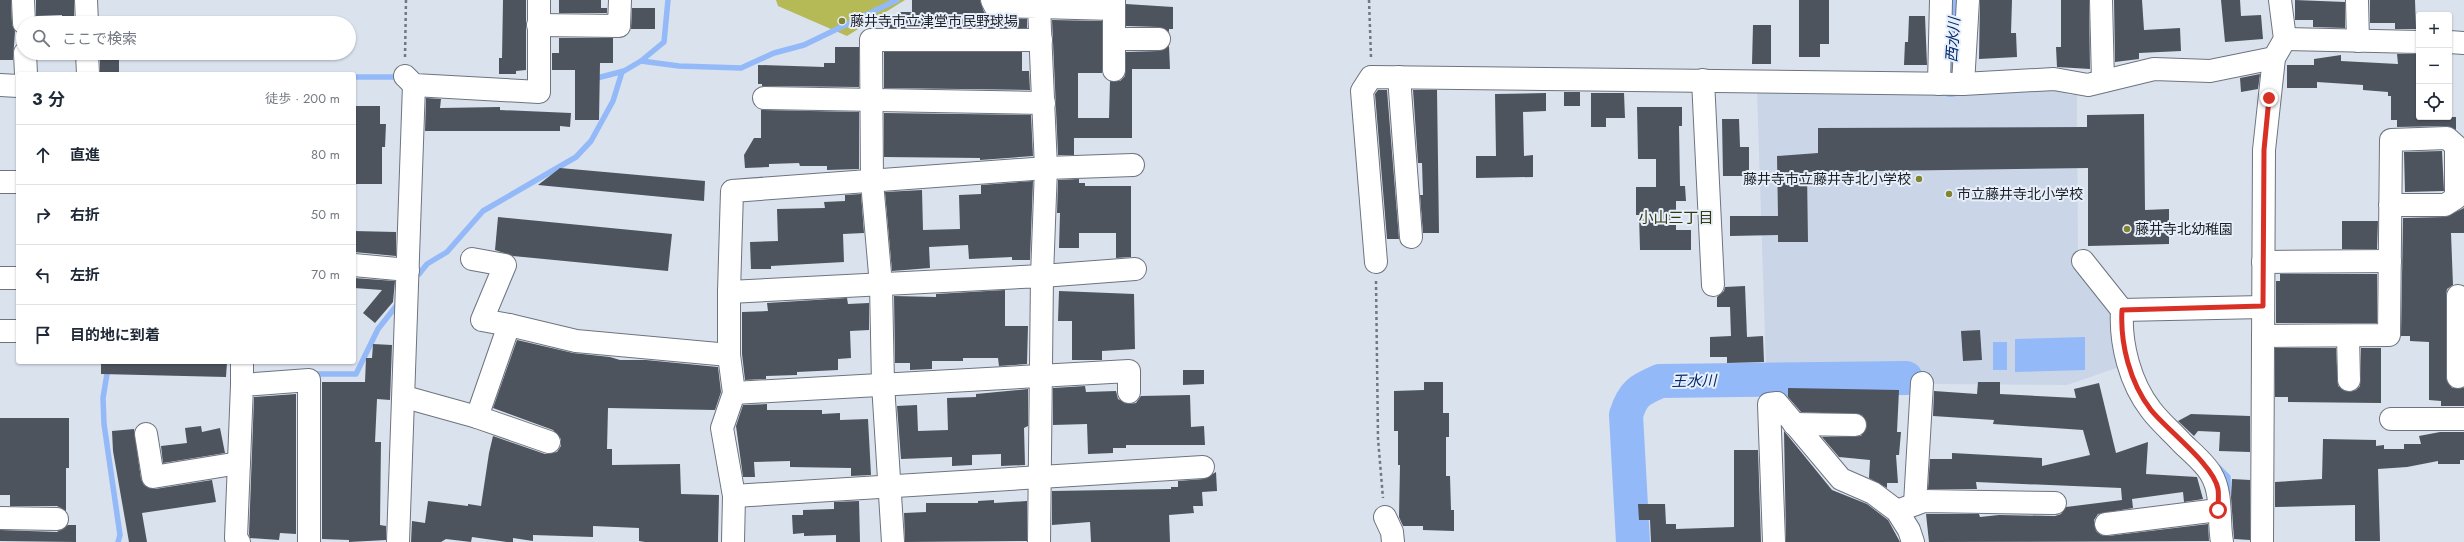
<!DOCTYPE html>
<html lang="ja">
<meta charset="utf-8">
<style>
body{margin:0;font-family:Jost,"Noto Sans JP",sans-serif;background:#f6f6f7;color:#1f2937}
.controls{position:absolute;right:12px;top:12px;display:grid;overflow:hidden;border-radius:4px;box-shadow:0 1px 3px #0004}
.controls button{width:36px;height:36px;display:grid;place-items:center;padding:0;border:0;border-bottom:1px solid #e0e1e3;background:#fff;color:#1f2937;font:20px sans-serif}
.stop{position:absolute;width:12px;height:12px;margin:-9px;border:3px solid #d93025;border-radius:50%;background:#fff}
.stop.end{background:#d93025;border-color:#fff;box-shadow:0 1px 4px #0008}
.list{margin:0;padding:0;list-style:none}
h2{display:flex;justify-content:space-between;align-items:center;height:52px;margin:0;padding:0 16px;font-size:17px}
h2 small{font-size:13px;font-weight:400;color:#747a83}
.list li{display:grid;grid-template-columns:26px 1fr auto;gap:12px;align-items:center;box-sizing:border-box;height:60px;padding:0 16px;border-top:1px solid #e0e1e3}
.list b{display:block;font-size:15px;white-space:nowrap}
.list em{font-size:13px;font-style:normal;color:#747a83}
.icon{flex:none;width:22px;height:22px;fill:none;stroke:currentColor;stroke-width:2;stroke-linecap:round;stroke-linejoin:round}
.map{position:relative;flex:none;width:2464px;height:542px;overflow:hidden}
.search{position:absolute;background:#fff;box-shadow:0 1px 3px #0004;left:16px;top:16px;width:340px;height:44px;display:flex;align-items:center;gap:10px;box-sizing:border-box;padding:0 14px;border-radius:22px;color:#747a83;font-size:15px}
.panel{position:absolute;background:#fff;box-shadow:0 1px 3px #0004;left:16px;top:72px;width:340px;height:292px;border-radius:4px}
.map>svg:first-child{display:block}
.built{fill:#cad5e8}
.green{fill:#b5ba57}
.water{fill:#94b9f8}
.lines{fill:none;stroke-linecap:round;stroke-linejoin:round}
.stream{stroke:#94b9f8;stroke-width:5.5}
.river{stroke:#94b9f8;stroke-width:34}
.building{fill:#4d545e}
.minor-casing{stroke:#6d747f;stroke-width:24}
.path{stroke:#737880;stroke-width:2.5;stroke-dasharray:3 3;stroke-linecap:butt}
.minor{stroke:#fff;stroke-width:22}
.route{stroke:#d93025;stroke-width:5}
.poi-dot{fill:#81852f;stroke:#e7effb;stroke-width:1.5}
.labels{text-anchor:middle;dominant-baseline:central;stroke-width:4;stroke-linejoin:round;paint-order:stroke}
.poi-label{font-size:14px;fill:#1d2024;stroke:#e7effb;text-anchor:start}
.water-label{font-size:15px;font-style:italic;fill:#042a6d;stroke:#e7effb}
.neighbourhood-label{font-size:15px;fill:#35370d;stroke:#e7effb}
</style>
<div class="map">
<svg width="2464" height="542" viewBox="0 0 2464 542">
<rect width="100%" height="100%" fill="#dae2ee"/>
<!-- built -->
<path class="built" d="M2055,87l14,8h8l1,168 37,50 13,51 -61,21 -133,-1 -14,-3 -11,-13 -143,1 -9,-278z"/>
<!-- green -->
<path class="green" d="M776,0h129l-58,36 -69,-30z"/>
<!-- water -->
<g class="water">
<path d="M2085,337v33l-70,2v-33z"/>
<rect x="1993" y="342" width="14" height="28"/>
</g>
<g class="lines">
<!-- stream -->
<g class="stream">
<path d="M641,61l23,-19 4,-42"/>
<path d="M354,77h47"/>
<path d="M593,79l31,-8 17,-10 38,5 62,2 33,-15 30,-8 93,-45"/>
<path d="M419,274l8,-10 20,-12 36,-41 93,-54 15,-16 22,-40 9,-29"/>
<path d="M109,362l-6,36 1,26 16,111 -2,7"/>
<path d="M311,374h45l22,-45 19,-24"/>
<path d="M2218,467l10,10v16"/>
</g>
<!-- river -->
<g class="river">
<path d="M1951,80l5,-80"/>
<path d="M1633,542l-7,-127c7,-22 13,-25 34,-34l246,-3"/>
</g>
</g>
<!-- building -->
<g class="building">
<path d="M0,0h11l1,24 3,7 -2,29h-13z"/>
<path d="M36,0h38v23h-12v-8l-26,1z"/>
<path d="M503,0h23v70l-10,1v3h-17v-16h3z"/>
<path d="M559,0h42v8h6v5h-48z"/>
<path d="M912,0h68l4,12 5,5 38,2v9h-144v-12h17v-4h12z"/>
<path d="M1799,0h30v44h-9v13h-21z"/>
<path d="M1980,0h32l-1,33h5l1,24 -38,2z"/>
<path d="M2061,0h28l1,69 -33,-2 -1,-20h5z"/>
<path d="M2114,0h28l2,30 36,-2 1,23 -42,2v6l-24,3z"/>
<path d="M2221,0h19l1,16 20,-1 2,24 -38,3z"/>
<path d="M2295,0l50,2v26l-32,-1v-7h-18z"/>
<path d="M2370,0h45l1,29h-21v-6h-25z"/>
<path d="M1126,4l47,3v22h-4v3l-10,-5 -33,-1z"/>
<path d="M632,8h23v21h-24z"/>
<path d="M1909,16h16l2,49h-23l1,-23h3z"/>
<path d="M1052,20l50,1v52h-24v45h31l1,-37h10l5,-5 1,-24 33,-1 10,-5 1,23h-38v69h-58v17h-16z"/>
<path d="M1753,25h18v39h-19z"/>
<path d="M559,38h54v25h-13l-1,57h-24v-50h-23v-17h7z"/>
<path d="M835,47h24v40l-97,-1v-2h-4v-19l66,2v-4h11z"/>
<path d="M884,52h138v19h7l1,19 -146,-2z"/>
<path d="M2397,54h22v63h37v13l-9,-4 -50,1v-7h-6v-24h-3v-4l-25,-2v-5l-46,-3v6h-30v-23h27v-6l27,-4v6l57,3z"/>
<rect x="100" y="57" width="19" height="16"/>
<path d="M2260,74l-2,15 -17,3 -1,-14z"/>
<path d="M1378,90h9l12,149h-12l-12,-145z"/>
<path d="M1413,90h24l2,143h-16l-3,-38h3l-1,-32h-4z"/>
<rect x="1564" y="92" width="16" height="14"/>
<path d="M1546,93v18l-23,1 1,44 9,-1v22l-57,1v-22h20l-1,-62z"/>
<path d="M1591,93h33l1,25h-19v9h-15z"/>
<path d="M426,98l15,1 -1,9 60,-1v3l71,3 -1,14 -10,-1v5h-135z"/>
<path d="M354,106h26v18h6l-1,23h-3v37h-28z"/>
<path d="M1637,107h45v19h-3l1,60h5l1,15h-10v29h15v20h-51l-1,-35h-3v-28h20v-28h-18z"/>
<path d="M761,110l98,2v57l-32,1v-4h-27l-1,-3 -30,1v3l-24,1 -1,-13 10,-17h7z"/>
<path d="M884,113l147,2 2,41 -53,4v-2l-96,-1z"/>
<path d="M2144,114l1,96 24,-1v35l-81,2v-78l-281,4 1,70h-30v-7l-48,1v-20h48l-1,-60 41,-3v-25l269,-1v-12z"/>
<path d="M1722,119h17l1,28h9v29h-26z"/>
<path d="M2442,151l2,40 -39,1 -1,-40z"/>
<path d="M560,168l145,13 -1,20 -166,-16z"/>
<path d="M1079,179v4h6v3h46v71l-15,1v-25h-37v15h-20l1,-35h-3l1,-33z"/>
<path d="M1033,181l-3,79h-18v-3l-43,2 -1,-14 -39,2 1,21 -38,3 -7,-79 37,-2 1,40 37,-1 -1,-34 22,-1v-9z"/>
<path d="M861,194l3,39 -21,1 1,28 -73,4v3h-20l-1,-27 28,-1 -1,-32 48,-1 -1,-6 21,-1v-6z"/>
<path d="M2464,208v25h-13l2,52 -6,4 -1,7v81l6,11h12v18h-23v-5l-12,-1v-58l-19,-1v-5h-9l2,-118 42,-1z"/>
<path d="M498,217l174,17 -4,37 -155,-15 -18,-6z"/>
<path d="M2342,221h36l-1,28h-35z"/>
<path d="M354,231l42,1v24l-42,-4z"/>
<path d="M2280,274h97v49h-101v-42h4z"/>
<path d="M354,278l41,3 -2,21 -18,21 -12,-10 19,-23 -28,-2z"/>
<path d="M1745,286l2,51 16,-1 1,26 -37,1v-6h-17v-20l21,-1 -1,-29h-13v-10l7,-6 1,-4z"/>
<path d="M1005,290v36h23l-1,38 -28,2 -1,-8h-35v3h-31v8l-22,1v-7h-15l-1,-67 42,1v-3z"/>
<path d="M1059,291l75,3 1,55 -33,2v9h-30v-39h-14z"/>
<path d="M847,298l1,6 21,-1v27l-19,1 1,27 -13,1v11l-41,2v3l-31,1v3l-21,1 -3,-26v-42l26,-1 -1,-8z"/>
<path d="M1980,330l2,30 -19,1 -2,-30z"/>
<path d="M517,340l56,13 37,4 10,3h26l72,7 3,25 -6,18 -107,-2 -1,41h5v16l68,-1 1,30 38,1 -1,47h-73l-6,-1v-13l-46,-2v11l-60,-2v6l-20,-3v4h-6l-35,-5 -1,5 -25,-3 -5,3h-30l1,-21 13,2 3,-22 40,5v-2l13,2 8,-53 4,-17 52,18 12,-2 4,-6v-7l-8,-9 -60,-22z"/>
<path d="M373,344l19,1 -2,55 -13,-1 -2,43h6l-1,83 6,1v14l-37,2v-2l-27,-1v-157h43l1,-24h6z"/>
<path d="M2275,348h61l2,38 11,6 7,-2 4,-4 1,-38h20v55l-93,-1v-5h-13z"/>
<path d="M101,362h126l-1,15 -125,-3z"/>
<path d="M1183,370h21v14l-21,1z"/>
<path d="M1424,382h19v31h6v24h-3v39h4l1,34h3v21l-31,-1v-4h-20l-4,-9 1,-52h-2v-34h-4v-40l30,-1z"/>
<path d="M1978,382h22v12l76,4 -2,-9 25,-6 17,70 32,-11 -2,32 51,3 6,22 -19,3 -1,-10 -51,7 1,9 -35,6 -4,6 2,11 5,4 7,1 100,-12 1,17 -280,1 -3,-28h53l1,3 19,-2 56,1 6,-2 5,-7 56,-7 -1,-12 -145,-6 1,7h-49l2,-30h22v-6l90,5v8l48,-11 -7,-25 -90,-6 1,-4 -61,-4 1,-25 43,3z"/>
<path d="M1085,386l1,6 30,-1 2,8 11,5 7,-1 5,-7 49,-1 1,32 13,-1 1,19h-79v3h-13v5l-25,1 -1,-30 -34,1v-37z"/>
<path d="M1788,388l111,2 -2,42h4l-2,23h-3l2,28h-11v5l-18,-10 1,-18 -31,-3 -17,-20 39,-1 6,-10 -5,-11 -61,-3 -13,-15z"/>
<path d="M1028,389v37l-4,2 1,37 -24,1v-12l-29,1v10l-20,1v-9l-51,2 -4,-53 20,-1 1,26 30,-1 -1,-32 29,-1v-3z"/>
<path d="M296,394v140l-16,-1 -1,7 -29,-2 -1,-4 5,-137z"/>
<path d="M767,404v6h55v4l18,-1v7l28,-1 3,56 -20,1v-8l-61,-1v-6l-36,1 1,15h-12l-7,-51 7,-21z"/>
<path d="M2191,414l59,2v36l-31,-1 1,-19 -22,-1 -4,5 -16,-15z"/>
<path d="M0,418h69v50h-3v43l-9,-5h-47v-11h-10z"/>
<path d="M201,426l1,6 18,-4 5,25 -62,10 -2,-17 26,-3 -2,-15z"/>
<path d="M134,429l7,50 3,6 11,4 57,-9 4,22 -74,11 5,29h-18l-16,-91 -1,-20z"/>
<path d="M1784,431l48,59 35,14 21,16 12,22h-114z"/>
<path d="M2440,432h24v28h-4v4h-22v-3l-31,6 -29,2 2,72h-25v-36l-80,2v-25l47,-3 1,-40 53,1v6l8,-1v4h20v-5h17l-2,-8z"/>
<path d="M1734,450h24l3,92h-110l-1,-22h-11l-1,-16h27l1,20h10v5l58,-2z"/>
<path d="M1216,472l1,19 -15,1 1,14h-10l1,7 -25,2 1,27h-79l-1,-20 -38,3v-34l119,-2v-2h7v-6l26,-2z"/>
<path d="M2232,479l18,1v60l-16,-1 -3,-42z"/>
<path d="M994,500v3l33,-2v40l-122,1 -1,-29 22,-1v-9h52v-2z"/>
<path d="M859,501l1,41h-24v-7l-32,1v-3l-11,1 -1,-19h11v-5l31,-1v-7z"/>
<path d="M68,525h8v17l-76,-1v-11l57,2z"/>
</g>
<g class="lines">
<defs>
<g id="minor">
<path d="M23,0l1,23"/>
<path d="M86,0l1,23"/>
<path d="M992,0l3,6 44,1 7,161 -4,108 93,-7"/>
<path d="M2101,0l2,81"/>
<path d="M2357,0l1,41"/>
<path d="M1039,7l75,2"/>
<path d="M538,25l81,1 1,-26"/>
<path d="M1114,39h45"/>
<path d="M2285,39l134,3"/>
<path d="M2449,42l15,1"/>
<path d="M25,53l1,21"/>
<path d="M87,53l1,21"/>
<path d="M1114,70v-70"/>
<path d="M405,76l9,9 125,7v-92"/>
<path d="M1399,77l12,160"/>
<path d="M1703,80l10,205"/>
<path d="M1939,84l2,-84"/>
<path d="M1963,84l5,-84"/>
<path d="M0,85l18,1"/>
<path d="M764,98l280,5"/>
<path d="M0,182h18"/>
<path d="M472,259l33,6 -23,55 27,5"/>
<path d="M2083,261l39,49c-2,34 8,73 29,100 9,12 21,22 31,33 9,9 23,20 29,31 12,20 7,46 11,68"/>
<path d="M1376,262l-14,-171 9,-14 592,7 91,-5 34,6 66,-16 56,2 64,-13"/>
<path d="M2263,262l127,-1"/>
<path d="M354,265l54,5"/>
<path d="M0,278h18"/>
<path d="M729,292l3,-101 314,-23 87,-3"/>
<path d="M2122,310l141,-3"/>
<path d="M0,331h18"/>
<path d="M2263,336l126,-1 2,-195 56,-2 9,8v52l-11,7h-55"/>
<path d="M2348,336l1,44"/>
<path d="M242,362v23"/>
<path d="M2458,377v-81"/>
<path d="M734,393l395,-22v21"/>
<path d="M405,397l72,20 72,25"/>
<path d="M477,417l32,-92 67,16 153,14"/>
<path d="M2391,419h73"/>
<path d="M1794,424l61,1"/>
<path d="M146,434l7,43 86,-14"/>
<path d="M734,496l469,-29"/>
<path d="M1915,504l7,-121"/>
<path d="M1897,511l27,-10 131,2"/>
<path d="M1385,517l7,15 1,10"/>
<path d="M0,518l57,1"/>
<path d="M2106,524l112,-14"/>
<path d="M239,542l-3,-4 6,-153 67,-5v162"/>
<path d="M398,542l16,-457"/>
<path d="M733,542l1,-46 -12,-68 12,-35 -5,-38v-63l313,-16 -3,266"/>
<path d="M893,542l-10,-158 -2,-99 -9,-103 -1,-142h170"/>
<path d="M1774,542l-5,-138 8,-1 64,76 32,14 24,18 12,19 4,12"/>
<path d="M2262,542l2,-392 10,-92 11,-19 -5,-39"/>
</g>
</defs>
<!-- minor casing -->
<use href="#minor" class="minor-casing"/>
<!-- path -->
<g class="path">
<path d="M1369,0l2,57"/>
<path d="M405,57l1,-57"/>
<path d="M1376,281l2,158 5,59"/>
</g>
<!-- minor -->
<use href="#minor" class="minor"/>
</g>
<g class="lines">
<!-- route -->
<path class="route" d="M2218,510c0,-7 1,-15 0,-21 -4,-24 -51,-59 -67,-79 -21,-27 -31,-66 -29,-100l141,-4 1,-156 5,-52"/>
</g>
<!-- markers -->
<g class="poi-dot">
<circle cx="842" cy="21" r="4"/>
<circle cx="1919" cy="179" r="4"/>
<circle cx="1949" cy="194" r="4"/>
<circle cx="2127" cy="229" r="4"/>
</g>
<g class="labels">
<!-- poi labels -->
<g class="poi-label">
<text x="850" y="21">藤井寺市立津堂市民野球場</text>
<text x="1911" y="179" text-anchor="end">藤井寺市立藤井寺北小学校</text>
<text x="1957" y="194">市立藤井寺北小学校</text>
<text x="2135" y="229">藤井寺北幼稚園</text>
</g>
<!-- water labels -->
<g class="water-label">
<text transform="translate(1953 40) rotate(-86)">西水川</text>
<text transform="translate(1694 381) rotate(-1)">王水川</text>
</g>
<!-- neighbourhood labels -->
<g class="neighbourhood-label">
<text x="1676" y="218">小山三丁目</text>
</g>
</g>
</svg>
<div class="controls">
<button>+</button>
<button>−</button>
<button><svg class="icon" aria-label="locate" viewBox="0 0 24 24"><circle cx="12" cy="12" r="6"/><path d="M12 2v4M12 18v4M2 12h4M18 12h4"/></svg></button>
</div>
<div class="stop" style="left:2218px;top:510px"></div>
<div class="stop end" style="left:2269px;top:98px"></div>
<div class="search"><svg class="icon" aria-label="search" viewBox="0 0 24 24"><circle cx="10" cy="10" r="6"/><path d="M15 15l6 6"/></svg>ここで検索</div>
<section class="panel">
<h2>3 分<small>徒歩 · 200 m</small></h2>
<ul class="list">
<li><svg class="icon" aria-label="ahead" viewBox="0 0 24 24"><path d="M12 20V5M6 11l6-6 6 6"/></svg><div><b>直進</b></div><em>80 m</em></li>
<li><svg class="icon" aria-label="right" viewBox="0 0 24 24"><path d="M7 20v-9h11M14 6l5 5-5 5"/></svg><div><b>右折</b></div><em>50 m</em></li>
<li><svg class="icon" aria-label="left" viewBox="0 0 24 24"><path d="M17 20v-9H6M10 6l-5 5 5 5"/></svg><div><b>左折</b></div><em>70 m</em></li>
<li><svg class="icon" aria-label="arrive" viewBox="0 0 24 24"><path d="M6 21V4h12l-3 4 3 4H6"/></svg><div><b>目的地に到着</b></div></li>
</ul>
</section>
</div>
